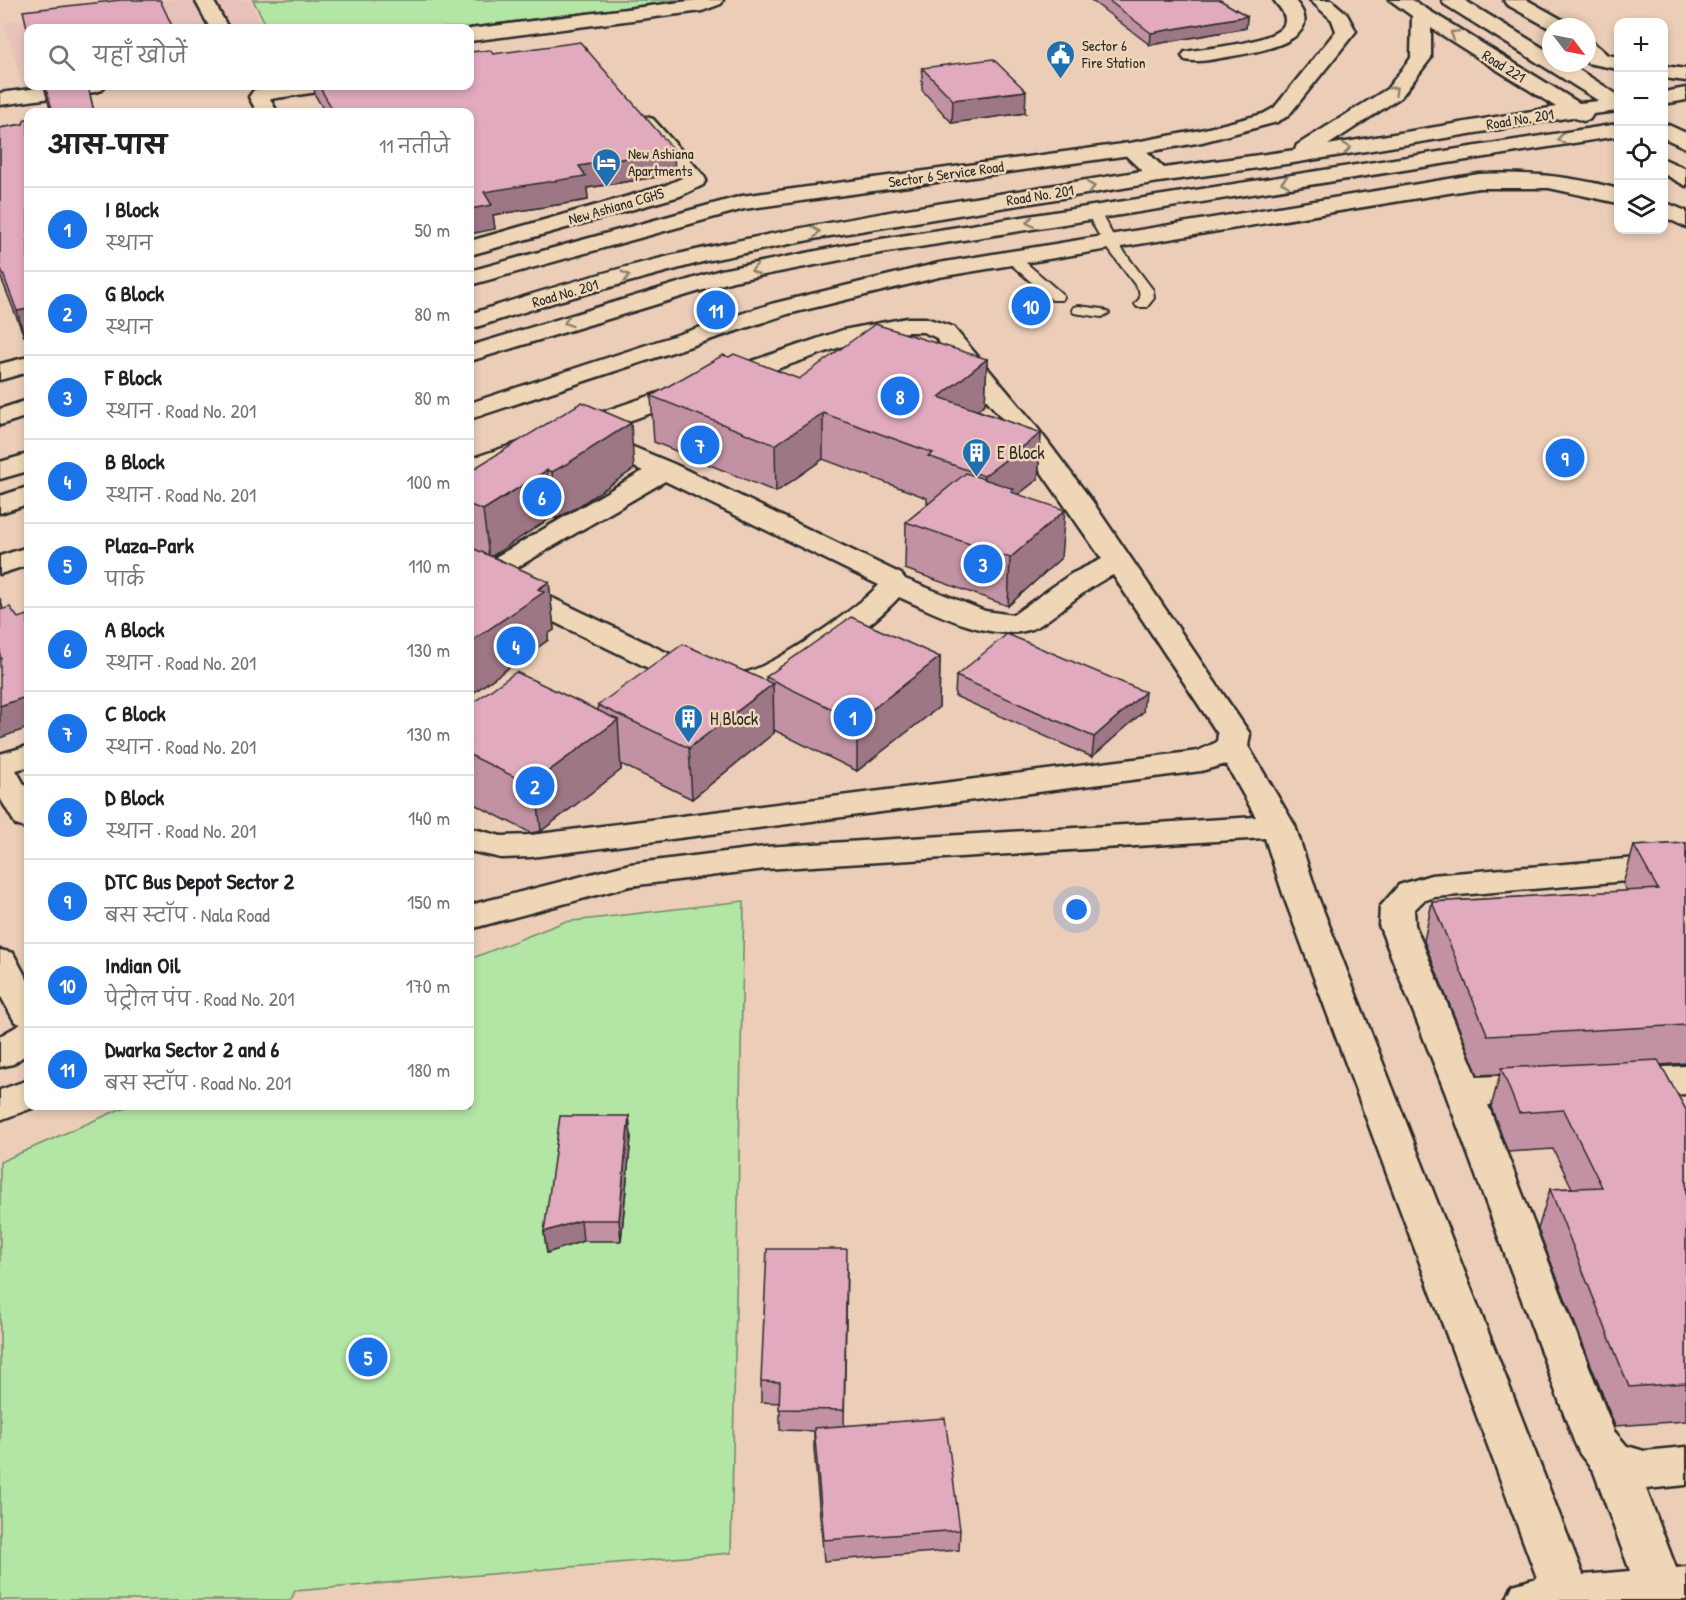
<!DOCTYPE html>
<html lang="hi">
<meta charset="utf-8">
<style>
body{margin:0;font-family:"Patrick Hand","Playpen Sans Deva",sans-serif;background:#f2f2f2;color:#202124}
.controls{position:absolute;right:18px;top:18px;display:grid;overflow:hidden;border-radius:12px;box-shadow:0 3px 9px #0003}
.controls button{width:54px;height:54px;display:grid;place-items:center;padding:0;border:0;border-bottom:2px solid #e0e0e0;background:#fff;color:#202124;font:30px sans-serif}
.compass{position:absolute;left:1542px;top:18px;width:54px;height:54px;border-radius:50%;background:#fff;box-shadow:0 3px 9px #0003;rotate:122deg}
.you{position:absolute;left:1077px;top:910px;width:21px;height:21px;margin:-15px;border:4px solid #fff;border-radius:50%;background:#1a73e8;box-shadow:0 0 0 9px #1a73e833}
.badge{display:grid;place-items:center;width:39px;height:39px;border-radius:50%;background:#1a73e8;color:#fff;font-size:20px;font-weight:700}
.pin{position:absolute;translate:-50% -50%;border:3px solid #fff;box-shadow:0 2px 6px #0006}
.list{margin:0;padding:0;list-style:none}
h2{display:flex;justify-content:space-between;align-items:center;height:78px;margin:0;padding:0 24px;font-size:26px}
h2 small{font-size:20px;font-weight:400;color:#757577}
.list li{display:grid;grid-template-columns:39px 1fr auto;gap:18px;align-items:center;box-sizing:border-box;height:84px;padding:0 24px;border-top:2px solid #e0e0e0}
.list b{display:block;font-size:22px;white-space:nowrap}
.list p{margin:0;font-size:20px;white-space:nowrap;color:#757577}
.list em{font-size:20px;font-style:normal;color:#757577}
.icon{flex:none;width:33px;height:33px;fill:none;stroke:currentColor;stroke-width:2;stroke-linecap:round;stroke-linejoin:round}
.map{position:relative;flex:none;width:1686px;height:1600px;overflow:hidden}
.search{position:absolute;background:#fff;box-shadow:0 3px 9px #0003;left:24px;top:24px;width:450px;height:66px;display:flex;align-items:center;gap:15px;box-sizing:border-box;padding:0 21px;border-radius:12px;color:#757577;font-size:22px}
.panel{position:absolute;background:#fff;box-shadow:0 3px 9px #0003;left:24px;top:108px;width:450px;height:1002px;border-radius:12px}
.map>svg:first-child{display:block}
.built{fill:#e8c2ba}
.green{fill:#b3e5a5;stroke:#6f8868;stroke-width:1.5}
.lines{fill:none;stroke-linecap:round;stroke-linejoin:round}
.service-casing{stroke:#2b2b2b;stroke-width:4}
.minor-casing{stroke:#2b2b2b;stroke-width:5}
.secondary-casing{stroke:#2b2b2b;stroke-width:5}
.service{fill:#eed6b6;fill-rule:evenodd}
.minor{fill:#eed6b6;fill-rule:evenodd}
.secondary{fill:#eed6b6;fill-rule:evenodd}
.wall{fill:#c292a4;stroke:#2b2b2b;stroke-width:1.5}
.shaded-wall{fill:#9e7786;stroke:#2b2b2b;stroke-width:1.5}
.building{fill:#e1aabf;stroke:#2b2b2b;stroke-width:1.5}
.oneway{stroke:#8c8070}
.labels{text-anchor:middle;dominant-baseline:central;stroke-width:5;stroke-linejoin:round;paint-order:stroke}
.far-poi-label{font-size:15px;fill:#2b2b2b;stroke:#eed6b6;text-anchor:start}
.far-street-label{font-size:15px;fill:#2b2b2b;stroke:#eed6b6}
.poi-label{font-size:18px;fill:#2b2b2b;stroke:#eed6b6;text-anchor:start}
</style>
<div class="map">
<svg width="1686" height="1600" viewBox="0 0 1686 1600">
<rect width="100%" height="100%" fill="#ebcdb8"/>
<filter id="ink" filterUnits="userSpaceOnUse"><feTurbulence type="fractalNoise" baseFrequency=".0167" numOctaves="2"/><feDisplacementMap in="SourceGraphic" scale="12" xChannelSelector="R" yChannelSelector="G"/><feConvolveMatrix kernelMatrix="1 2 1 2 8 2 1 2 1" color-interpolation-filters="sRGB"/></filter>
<g filter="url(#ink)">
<!-- built -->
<path class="built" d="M147,0h102l15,28h-236v58h31l-34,4 -21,-67z"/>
<!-- green -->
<g class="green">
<path d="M253,0h431l-222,28h-194z"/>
<path d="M744,901l-13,652 -436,38 -4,9h-291v-438l127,-56h343v-147l94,-37z"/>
</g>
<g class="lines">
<defs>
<g id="service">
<path d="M1093,208l5,1 18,32 37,49 1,8 -7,9h-10l-2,-3 5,-6 -1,-8 -36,-48 -17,-30z"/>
<path d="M1012,254l5,1 45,39 2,3 -2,3h-10l-45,-39 -2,-3 2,-3z"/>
<path d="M1079,306l23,3 7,4 -7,4 -28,-4 -2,-3 2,-3z"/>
</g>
<g id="minor">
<path d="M195,0h18l15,28h-18z"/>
<path d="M697,0h26l-2,4 -19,7 -232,30v-12z"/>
<path d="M1274,0h20c39,41 -42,53 -67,57 -13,2 -29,6 -42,3l-3,-4 3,-4c17,-4 101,-9 100,-32 0,-8 -7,-14 -11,-20z"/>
<path d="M1310,0h21l15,13 10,18 -68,85 -11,6 -75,20 -72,13 -386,54 -274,76v-14l272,-75 388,-53 71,-13 62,-16 11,-6 62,-77 -4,-11z"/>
<path d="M1504,0h23l41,23 3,4h-20v2l-45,-25z"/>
<path d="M1587,41c10,3 18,11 24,19l-3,4h-14l-7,-6z"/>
<path d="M54,86h51l-3,4 -7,2 -95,13v-12z"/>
<path d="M278,86h50l-3,4 -7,2 -48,7 7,13h-20l-8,-15 5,-7z"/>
<path d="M646,117l7,2 50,56 3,5 -3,5 -23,11 -210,59v-14l194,-55 18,-8 -46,-55 3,-4z"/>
<path d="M1479,174c48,-2 93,2 139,15v14l-69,-15h-70l-540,89 -151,37 -318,105v-16l301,-99 168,-41z"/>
<path d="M1664,202l22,9v16l-22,-10z"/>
<path d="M907,318h19l27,9 79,94 60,80 158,233 -2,12 47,80 23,71 265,678 47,-4 -36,-99 -14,-18 -6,-13 -129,-349 -66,-167 1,-18 19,-22 32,-10 255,-21v22l-251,21 -12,4 -9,9 1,15 62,152 63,-3 13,4 6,10 -6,10 -13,4 -52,3 126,326 13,15 17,5 42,-4v38l-40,4 30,79 10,-1v33h-180l7,-15 24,-7 -253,-681 -19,-59 -500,31 -135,17 -160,43v-24l160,-41 135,-17 491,-30 -30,-53 -25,7 -670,86 -30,1 -31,-7v-23l31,8 30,-1 667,-84 19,-9 1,-8 -105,-159c-27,12 -48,34 -73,50 -39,23 -103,-11 -141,-28 -31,34 -108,87 -153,94 -23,4 -47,-2 -69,-9l-207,-101v-20l12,4 161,-94 -61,-27 -4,-6 -14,-1 -4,-6 4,-6 279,-95zM907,332h16l12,5 79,96 88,126 -31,15 -58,41 -28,-4 -80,-32 -4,-5 -227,-110 -77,-32 260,-91zM665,481l214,104c-24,25 -102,80 -135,88 -14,3 -31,0 -45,-5l-195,-93z"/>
<path d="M28,357v15l-28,8v-16z"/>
<path d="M28,400v16l-28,9v-16z"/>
<path d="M524,441l9,2 4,6 -4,6 -63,21v-17z"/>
<path d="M28,547v18l-28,9v-18z"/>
<path d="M28,746v21l-12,3 12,21v38l-12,-4 -16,-27v-44z"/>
<path d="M0,950l13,3 15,28v72l-15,11 -13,3v-31l21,-12 -6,-2 -15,-27z"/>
<path d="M1686,1066v28l-61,3 -13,-4 -6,-10 6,-10 13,-4z"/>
<path d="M28,1080v26h10l-38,14v-30z"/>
</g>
<g id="secondary">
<path d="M1390,0h22l167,103 20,-2 -155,-97 -2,-4h22l87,53v10h17l50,32v16l-25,3 -3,5 -7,2 -11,-4 -279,46 -134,19 -335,55 -118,24 -151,41 -85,27v-15c77,-25 155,-49 235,-66 144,-32 291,-53 437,-77l-23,-22 3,-5c18,-4 30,13 42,24l131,-18 2,-5 90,-56 24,-31 1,-42zM1431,28l125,79 -228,38 73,-48 30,-39z"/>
<path d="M1587,51l31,6v12l-31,-6z"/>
<path d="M1664,66l22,3v12l-22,-3z"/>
<path d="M1686,88v12l-22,4v-12z"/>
<path d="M1664,123l22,10v15l-22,-10z"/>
<path d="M1618,124v12l-762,121 -123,24 -263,80v-15l251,-76 135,-27z"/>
<path d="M1664,159l22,10v17l-22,-12z"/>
<path d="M28,454v17l-28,8v-17z"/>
<path d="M28,487v17l-28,9v-17z"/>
</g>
</defs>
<!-- service casing -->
<use href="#service" class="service-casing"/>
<!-- minor casing -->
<use href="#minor" class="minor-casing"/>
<!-- secondary casing -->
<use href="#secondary" class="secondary-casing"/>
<!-- service -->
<use href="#service" class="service"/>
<!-- minor -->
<use href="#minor" class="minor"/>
<!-- secondary -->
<use href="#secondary" class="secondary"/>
</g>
<!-- wall -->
<g class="wall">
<path d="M1091,0h129l27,16 -1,12 -96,17z"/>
<path d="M493,54l182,120 -88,14 1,12 -95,15 2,14 -25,-117h-145l-10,-17 -1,-9h5z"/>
<path d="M922,68l103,45 -73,10 -30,-33z"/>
<path d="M44,86h44l6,26h-43z"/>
<path d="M28,119v216l-4,1 -24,-61v-147l23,-4z"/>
<path d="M729,357l70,22 188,-20 -2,45 -8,6 64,23 -3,46 -20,15 43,64 -53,48 -103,-37 1,-47 23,-19h-2v-5l-104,-39 -47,33 -122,-50 -3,-46z"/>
<path d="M634,469l-60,40 -18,10 -4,-2 -61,39 58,26 5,48 -6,4v6l-78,55v-224z"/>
<path d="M940,657l-1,50 -82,64 -83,-41v3l-82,66 -71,-35v6l-80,61 -10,2 -61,-31v-97l128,6v-6l168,-25v-3z"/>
<path d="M956,676l187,36 -51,45 -137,-61z"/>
<path d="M1686,843v220l-25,2 25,45v311l-71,5 -77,-197 12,-40 22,-1 -19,-39 -45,3 -17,-45 9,-33 -22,1 -54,-134 8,-39 195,-11 -4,-7 11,-38z"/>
<path d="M629,1116l2,21 -10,104h-38l-36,12 -3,-21z"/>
<path d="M847,1270l-3,156 116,104 -1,20 -135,11 -10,-112v-18l-34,-1v-27l-19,-1v-21z"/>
</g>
<!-- shaded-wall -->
<g class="shaded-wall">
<path d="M1247,16l-1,12 -96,17 1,-12z"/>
<path d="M1026,91l-1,22 -73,10 1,-23z"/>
<path d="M674,150l1,24 -88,14 1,12 -95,15 2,14 -25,5v-25l14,-17 95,-26z"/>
<path d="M28,309v26l-4,1 -7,-25z"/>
<path d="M987,359l-2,45 -47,39 1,-46z"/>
<path d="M823,413v46l-47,33 -1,-47z"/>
<path d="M631,423l3,46 -60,40 -18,10 -4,-47z"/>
<path d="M1041,433l-3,46 -56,44 2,-47z"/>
<path d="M547,470l5,47 -63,41 -6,-48z"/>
<path d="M1065,510l-4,48 -53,48 2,-48z"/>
<path d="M549,582l5,48 -6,4v6l-78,55v-53l68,-53z"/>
<path d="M0,598l5,18 -5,3z"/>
<path d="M940,657l-1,50 -82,64v-50z"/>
<path d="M773,684l1,49 -82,66 -3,-51z"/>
<path d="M1145,692l-2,20 -51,45 2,-20z"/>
<path d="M28,696v32l-28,10v-32z"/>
<path d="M618,720l3,50 -80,61 -6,-50z"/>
<path d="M629,1116l2,21 -10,104 -2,-21z"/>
<path d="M581,1220l2,21 -36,12 -3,-21z"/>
</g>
<!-- building -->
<g class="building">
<path d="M121,0h39l13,28h-145v4l-5,-21z"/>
<path d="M1108,0h112l27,16 -96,17z"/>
<path d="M580,42l94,108 -95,16 7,10 -102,16 8,13 -22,4v-97h-136l-15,-26h151v-34l20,-2 3,4z"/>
<path d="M993,59l33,32 -73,9 -31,-32z"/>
<path d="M45,86h43l6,26h-41z"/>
<path d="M25,119h3v190l-11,2 -17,-45v-138l23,-4z"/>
<path d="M875,324l112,35 -48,38 102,36 -57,43 -56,-20 5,-3 -110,-40 -48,32 -124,-49 72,-41 6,2 5,-3 65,25z"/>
<path d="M582,402l49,21 -61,39 -18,10 -5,-2 -64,40 -13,-5v-34z"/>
<path d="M966,473l48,16 -3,3 54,18 -55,48 -104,-36z"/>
<path d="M470,547l79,35 -11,7 6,3 -74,50z"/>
<path d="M10,607l8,11 10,-3v81l-28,10v-48h1l-1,-2v-46z"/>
<path d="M851,617l89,40 -83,64 -91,-44z"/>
<path d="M1007,634l138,58 -51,45 -138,-61z"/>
<path d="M683,644l90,40 -84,64 -91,-43z"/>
<path d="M516,672l102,48 -83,61 -10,1 -55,-27v-50z"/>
<path d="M1686,843v182l-198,11 -56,-134 226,-13 -24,-43z"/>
<path d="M1658,1060l28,50v273l-57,4 -79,-198 52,-2 -38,-77 -45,3 -18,-45z"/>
<path d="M560,1116h69l-10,104h-38l-37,12z"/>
<path d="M767,1249h80l-3,161 -65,-1 1,-27 -19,-1z"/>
<path d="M945,1418l15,112 -136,10 -10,-112z"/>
</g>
<!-- one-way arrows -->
<defs><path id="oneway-chevron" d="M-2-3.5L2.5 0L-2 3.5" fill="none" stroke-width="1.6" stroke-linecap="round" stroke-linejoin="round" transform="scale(1.5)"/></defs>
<g class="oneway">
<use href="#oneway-chevron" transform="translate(1454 34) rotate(-148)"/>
<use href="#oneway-chevron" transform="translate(1394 90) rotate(-44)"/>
<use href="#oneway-chevron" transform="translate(1561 139) rotate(171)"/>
<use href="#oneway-chevron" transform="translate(1347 148) rotate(-9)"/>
<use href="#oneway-chevron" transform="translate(1285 182) rotate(171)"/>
<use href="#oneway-chevron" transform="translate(1091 187) rotate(-9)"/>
<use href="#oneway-chevron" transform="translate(1030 222) rotate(171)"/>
<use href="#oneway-chevron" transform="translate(816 232) rotate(-11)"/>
<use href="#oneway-chevron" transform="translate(755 270) rotate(169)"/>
<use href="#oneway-chevron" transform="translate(626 276) rotate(-15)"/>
<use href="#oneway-chevron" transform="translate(568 322) rotate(162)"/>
</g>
</g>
<!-- icons -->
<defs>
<symbol id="civic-pin" viewBox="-11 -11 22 30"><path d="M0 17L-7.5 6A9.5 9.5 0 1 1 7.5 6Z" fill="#1f6fb2" stroke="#eed6b6"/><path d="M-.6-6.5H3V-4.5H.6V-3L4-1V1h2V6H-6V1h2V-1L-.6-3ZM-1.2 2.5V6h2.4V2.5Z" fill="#fff"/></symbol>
<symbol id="hotel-pin" viewBox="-11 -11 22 30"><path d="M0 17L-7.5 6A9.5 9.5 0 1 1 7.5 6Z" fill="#1f6fb2" stroke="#eed6b6"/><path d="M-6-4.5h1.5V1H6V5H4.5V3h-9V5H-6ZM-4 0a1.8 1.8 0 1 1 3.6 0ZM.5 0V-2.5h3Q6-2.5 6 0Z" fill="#fff"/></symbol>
<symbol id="building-pin" viewBox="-11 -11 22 30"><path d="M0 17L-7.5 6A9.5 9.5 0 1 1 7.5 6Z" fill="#1f6fb2" stroke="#eed6b6"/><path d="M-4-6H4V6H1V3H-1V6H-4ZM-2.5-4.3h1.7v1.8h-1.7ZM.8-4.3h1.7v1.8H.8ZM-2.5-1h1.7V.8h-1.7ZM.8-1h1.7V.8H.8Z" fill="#fff"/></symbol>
</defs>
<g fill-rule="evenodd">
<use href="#civic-pin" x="1044" y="38" width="33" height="45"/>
<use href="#hotel-pin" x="590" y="146" width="33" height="45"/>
<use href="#building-pin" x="960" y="436" width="33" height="45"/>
<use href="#building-pin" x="672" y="702" width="33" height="45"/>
</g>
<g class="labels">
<!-- far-poi labels -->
<g class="far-poi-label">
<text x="1082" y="45">Sector 6<tspan x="1082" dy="17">Fire Station</tspan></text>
<text x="628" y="153">New Ashiana<tspan x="628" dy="17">Apartments</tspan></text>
</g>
<!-- far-street labels -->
<g class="far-street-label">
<text transform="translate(1504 66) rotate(32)">Road 221</text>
<text transform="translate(1520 119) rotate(-9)">Road No. 201</text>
<text transform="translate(946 174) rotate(-8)">Sector 6 Service Road</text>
<text transform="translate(1040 195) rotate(-9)">Road No. 201</text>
<text transform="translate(616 206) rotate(-16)">New Ashiana CGHS</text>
<text transform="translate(565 293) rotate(-16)">Road No. 201</text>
</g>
<!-- poi labels -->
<g class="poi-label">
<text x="997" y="452">E Block</text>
<text x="710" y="718">H Block</text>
</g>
</g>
</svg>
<div class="controls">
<button>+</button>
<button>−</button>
<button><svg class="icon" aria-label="locate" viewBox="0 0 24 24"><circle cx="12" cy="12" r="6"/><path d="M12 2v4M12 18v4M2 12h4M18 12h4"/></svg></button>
<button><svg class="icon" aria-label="layers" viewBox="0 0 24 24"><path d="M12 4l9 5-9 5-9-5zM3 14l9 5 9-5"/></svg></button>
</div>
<svg class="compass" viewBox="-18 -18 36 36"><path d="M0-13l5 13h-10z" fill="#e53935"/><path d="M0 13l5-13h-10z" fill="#757577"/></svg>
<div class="you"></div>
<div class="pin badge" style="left:853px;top:717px">1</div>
<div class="pin badge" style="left:535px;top:786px">2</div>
<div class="pin badge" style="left:983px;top:564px">3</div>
<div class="pin badge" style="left:516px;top:646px">4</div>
<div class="pin badge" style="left:368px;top:1357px">5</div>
<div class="pin badge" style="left:542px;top:497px">6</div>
<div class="pin badge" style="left:700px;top:445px">7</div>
<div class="pin badge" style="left:900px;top:396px">8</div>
<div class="pin badge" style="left:1565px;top:458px">9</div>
<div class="pin badge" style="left:1031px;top:306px">10</div>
<div class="pin badge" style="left:716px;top:310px">11</div>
<div class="search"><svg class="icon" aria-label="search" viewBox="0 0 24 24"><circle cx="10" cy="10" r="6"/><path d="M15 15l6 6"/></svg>यहाँ खोजें</div>
<section class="panel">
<h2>आस-पास<small>11 नतीजे</small></h2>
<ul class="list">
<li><span class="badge">1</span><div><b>I Block</b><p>स्थान</p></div><em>50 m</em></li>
<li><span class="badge">2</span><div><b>G Block</b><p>स्थान</p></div><em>80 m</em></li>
<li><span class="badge">3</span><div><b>F Block</b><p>स्थान · Road No. 201</p></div><em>80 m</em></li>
<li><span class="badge">4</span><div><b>B Block</b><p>स्थान · Road No. 201</p></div><em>100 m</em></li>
<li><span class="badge">5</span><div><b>Plaza-Park</b><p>पार्क</p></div><em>110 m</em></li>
<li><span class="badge">6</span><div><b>A Block</b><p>स्थान · Road No. 201</p></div><em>130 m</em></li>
<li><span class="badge">7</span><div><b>C Block</b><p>स्थान · Road No. 201</p></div><em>130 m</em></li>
<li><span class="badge">8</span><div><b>D Block</b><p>स्थान · Road No. 201</p></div><em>140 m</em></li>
<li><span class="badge">9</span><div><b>DTC Bus Depot Sector 2</b><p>बस स्टॉप · Nala Road</p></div><em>150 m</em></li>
<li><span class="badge">10</span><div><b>Indian Oil</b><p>पेट्रोल पंप · Road No. 201</p></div><em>170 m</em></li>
<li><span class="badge">11</span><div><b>Dwarka Sector 2 and 6</b><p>बस स्टॉप · Road No. 201</p></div><em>180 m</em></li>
</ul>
</section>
</div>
